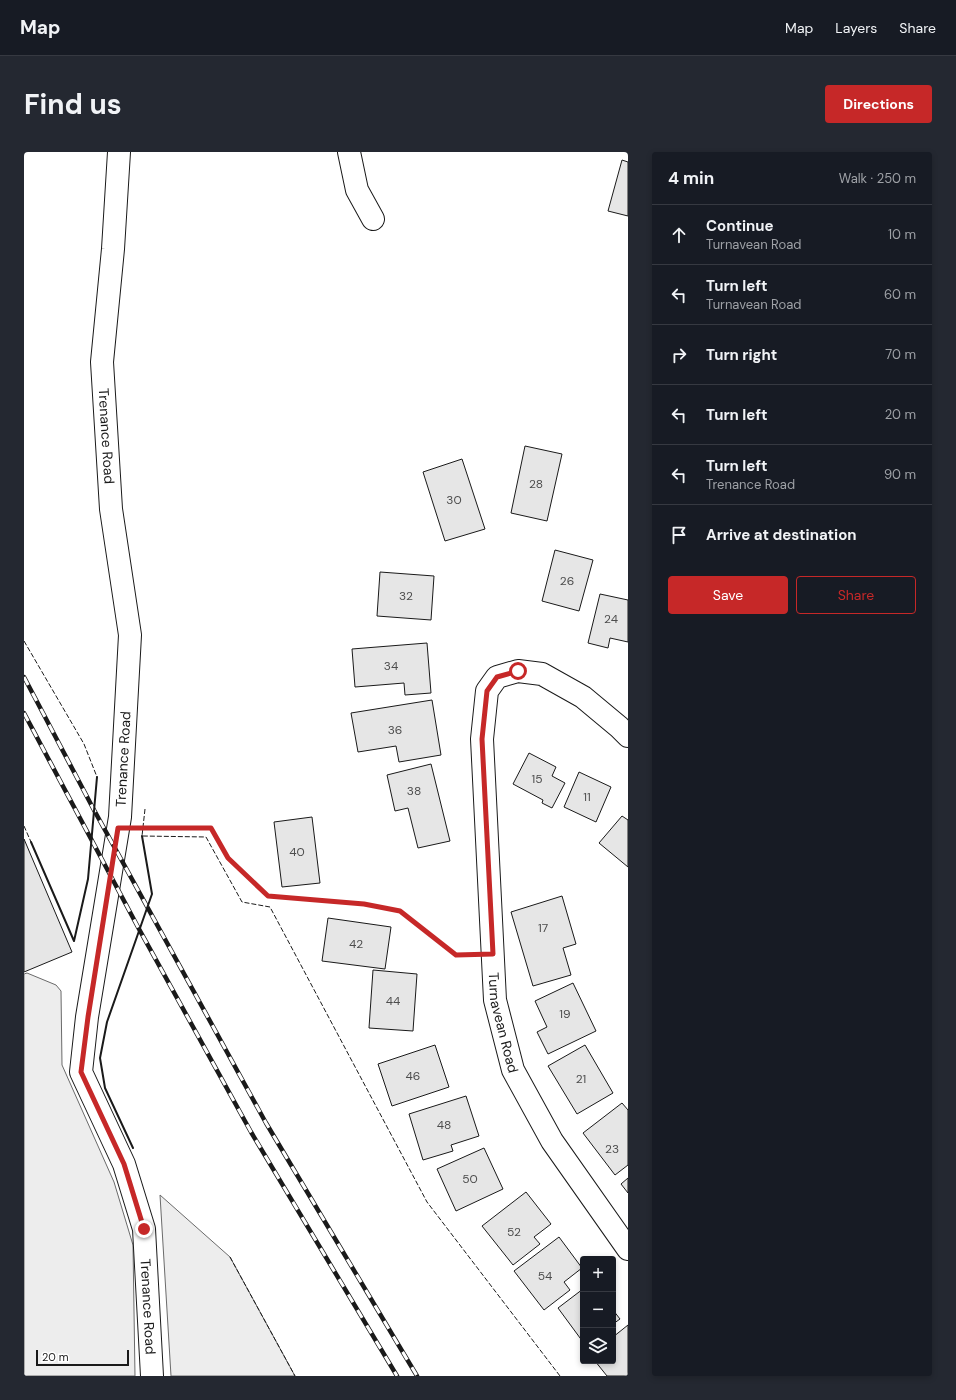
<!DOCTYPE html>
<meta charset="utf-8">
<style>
body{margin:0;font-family:"DM Sans",sans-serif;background:#242831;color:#f1f3f6}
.controls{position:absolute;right:12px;bottom:12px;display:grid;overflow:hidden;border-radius:4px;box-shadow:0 2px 6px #0003}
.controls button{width:36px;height:36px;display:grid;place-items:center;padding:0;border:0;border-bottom:1px solid #363941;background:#171b24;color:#f1f3f6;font:20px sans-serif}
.scale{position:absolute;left:12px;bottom:10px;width:93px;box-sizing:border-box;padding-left:4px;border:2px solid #1a1a1a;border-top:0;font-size:11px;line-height:14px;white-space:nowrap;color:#1a1a1a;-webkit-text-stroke:3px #fff;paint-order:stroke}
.stop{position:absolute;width:12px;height:12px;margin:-9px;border:3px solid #c62828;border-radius:50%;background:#fff}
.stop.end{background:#c62828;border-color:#fff;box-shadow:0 1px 4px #0008}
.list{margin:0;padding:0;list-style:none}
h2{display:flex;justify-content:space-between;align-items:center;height:52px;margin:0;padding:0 16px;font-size:17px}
h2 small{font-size:13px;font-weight:400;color:#9ea1a6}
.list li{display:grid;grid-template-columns:26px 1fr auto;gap:12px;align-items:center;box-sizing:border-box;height:60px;padding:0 16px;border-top:1px solid #363941}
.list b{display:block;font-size:15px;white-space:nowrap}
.list p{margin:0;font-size:13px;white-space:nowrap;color:#9ea1a6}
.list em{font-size:13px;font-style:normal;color:#9ea1a6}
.actions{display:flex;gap:8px;padding:12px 16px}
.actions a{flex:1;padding:9px 0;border:1px solid #c62828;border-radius:4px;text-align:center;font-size:14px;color:#c62828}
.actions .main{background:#c62828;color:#fff}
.icon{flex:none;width:22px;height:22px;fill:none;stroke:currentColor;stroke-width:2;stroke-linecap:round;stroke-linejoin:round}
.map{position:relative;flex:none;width:604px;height:1224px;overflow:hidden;border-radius:4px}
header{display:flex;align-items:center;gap:24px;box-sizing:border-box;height:56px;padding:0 20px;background:#171b24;border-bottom:1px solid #363941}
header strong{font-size:19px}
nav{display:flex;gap:22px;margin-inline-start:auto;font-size:14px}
.intro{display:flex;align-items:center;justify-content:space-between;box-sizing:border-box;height:96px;padding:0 24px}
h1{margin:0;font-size:28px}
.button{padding:10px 18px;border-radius:4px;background:#c62828;color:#fff;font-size:14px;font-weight:700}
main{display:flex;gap:24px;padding:0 24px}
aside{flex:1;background:#171b24;border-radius:4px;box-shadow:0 2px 6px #0003}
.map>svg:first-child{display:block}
.built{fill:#ededed;stroke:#6a6a6a}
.building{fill:#e6e6e6;stroke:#1a1a1a}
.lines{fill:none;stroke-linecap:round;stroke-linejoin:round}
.minor-casing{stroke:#1a1a1a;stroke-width:24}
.path{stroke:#5f5f5f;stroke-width:2.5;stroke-dasharray:3 2;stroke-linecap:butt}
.minor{stroke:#fff;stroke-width:22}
.rail-casing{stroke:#1a1a1a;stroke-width:4.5}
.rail{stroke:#fff;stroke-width:3;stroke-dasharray:9;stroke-linecap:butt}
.fence{stroke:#1a1a1a;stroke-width:1;stroke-dasharray:5 2;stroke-linecap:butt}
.wall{stroke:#1a1a1a;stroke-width:2}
.route{stroke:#c62828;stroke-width:5}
.labels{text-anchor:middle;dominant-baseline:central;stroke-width:3;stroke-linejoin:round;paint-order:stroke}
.number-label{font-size:12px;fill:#4d4d4d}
.street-label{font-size:14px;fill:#1a1a1a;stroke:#fff}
</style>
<header>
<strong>Map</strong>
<nav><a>Map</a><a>Layers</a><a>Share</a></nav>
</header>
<div class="intro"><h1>Find us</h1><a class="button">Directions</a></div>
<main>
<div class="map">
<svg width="604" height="1224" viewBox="0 0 604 1224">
<rect width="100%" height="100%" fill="#fff"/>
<!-- built -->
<g class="built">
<path d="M3,821l29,12 5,6 1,74 52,117 19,63 2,131h-111v-402z"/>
<path d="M136,1043l70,62 65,119h-124z"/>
</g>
<!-- building -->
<g class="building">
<path d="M598,8l6,2v54l-20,-5z"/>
<path d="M501,294l37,8 -15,67 -36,-8z"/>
<path d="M438,307l23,70 -40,12 -22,-69z"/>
<path d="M531,398l38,10 -14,51 -37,-10z"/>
<path d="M356,420l54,4 -3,44 -54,-4z"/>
<path d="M576,442l28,6v42l-18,-4 -2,10 -20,-5z"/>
<path d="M403,491l4,50 -26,2 -1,-12 -49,4 -3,-38z"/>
<path d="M408,548l9,55 -42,7 -3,-16 -38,6 -7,-39z"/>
<path d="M505,601l27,14 -4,9 13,7 -13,25 -10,-5 1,-3 -30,-16z"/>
<path d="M407,612l19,77 -32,7 -10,-40 -13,3 -8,-36z"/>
<path d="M555,620l32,15 -15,35 -32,-15z"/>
<path d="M598,664l6,4v47l-29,-24z"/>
<path d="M288,665l8,66 -38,4 -8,-65z"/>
<path d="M0,687l48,113 -48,20z"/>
<path d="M538,744l14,48 -13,4 8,27 -38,11 -22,-74z"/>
<path d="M304,766l63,9 -6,42 -63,-8z"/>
<path d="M349,818l44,4 -4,57 -44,-3z"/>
<path d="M549,831l23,48 -48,23 -11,-22 10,-5 -12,-26z"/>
<path d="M411,893l14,42 -57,19 -14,-42z"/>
<path d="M561,893l28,48 -36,21 -29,-48z"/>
<path d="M442,944l13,40 -28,9 2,6 -30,9 -14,-46z"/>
<path d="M598,951l6,7v55l-13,10 -32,-42z"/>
<path d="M460,996l19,41 -47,22 -19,-42z"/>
<path d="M604,1026v15l-7,-9z"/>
<path d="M502,1040l25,32 -17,13 6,7 -27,21 -31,-39z"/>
<path d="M535,1085l23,31 -18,14 6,8 -26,20 -30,-39z"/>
<path d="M559,1137v53l-25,-34z"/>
<path d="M589,1158l7,9 -7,5z"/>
<path d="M604,1173v51h-21l-12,-15h18v-24z"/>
</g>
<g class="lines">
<defs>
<g id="minor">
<path id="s1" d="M95,0l-6,97 -11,113 9,147 19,126 -10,182 -33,200 -6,55 43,92 20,65 8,147"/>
<path d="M325,0l8,38 16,29"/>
<path id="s2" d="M604,584l-9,-9 -36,-30 -41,-23 -24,-3 -21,6 -10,14 -5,48 13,261 18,70 39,71 76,108"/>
</g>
</defs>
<!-- minor casing -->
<use href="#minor" class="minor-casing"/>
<!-- path -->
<path class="path" d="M122,676h65l17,30 40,38 96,8 36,7 56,44h10"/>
<!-- minor -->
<use href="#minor" class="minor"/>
<defs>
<g id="rail">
<path d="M0,525l70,133 172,313 151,253"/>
<path d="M0,561l115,216 112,203 146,244"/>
</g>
</defs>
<!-- rail casing -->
<use href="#rail" class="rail-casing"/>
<!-- rail -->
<use href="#rail" class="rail"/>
<!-- fence -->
<g class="fence">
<path d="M0,489l60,103 13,33"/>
<path d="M121,657l-3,27 64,1 36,65 28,5 157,295 133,174"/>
<path d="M0,674l7,16"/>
<path d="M206,1105l65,119"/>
</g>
<!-- wall -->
<g class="wall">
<path d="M7,690l43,99 14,-62 9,-102"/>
<path d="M109,996l-28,-60 -5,-30 7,-36 45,-128 -10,-58"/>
</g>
</g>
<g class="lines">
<!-- route -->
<path class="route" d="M120,1077l-20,-65 -43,-92 7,-55 30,-189h93l17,30 40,38 96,8 36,7 56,44 37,-1 -11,-215 5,-48 10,-14 21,-6"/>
</g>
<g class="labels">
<!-- number labels -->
<g class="number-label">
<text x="512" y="332">28</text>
<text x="430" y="348">30</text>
<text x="543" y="429">26</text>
<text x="382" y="444">32</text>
<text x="587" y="467">24</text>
<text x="367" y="514">34</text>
<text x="371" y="578">36</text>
<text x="513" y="627">15</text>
<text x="390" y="639">38</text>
<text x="563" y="645">11</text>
<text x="273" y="700">40</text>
<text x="519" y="776">17</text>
<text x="332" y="792">42</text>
<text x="369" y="849">44</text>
<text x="541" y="862">19</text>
<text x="389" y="924">46</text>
<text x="557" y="927">21</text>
<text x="420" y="973">48</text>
<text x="588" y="997">23</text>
<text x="446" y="1027">50</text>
<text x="490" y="1080">52</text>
<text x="521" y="1124">54</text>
</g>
<!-- street labels -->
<g class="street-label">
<text stroke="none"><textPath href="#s1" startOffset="285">Trenance Road</textPath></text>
<text transform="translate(99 607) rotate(-87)">Trenance Road</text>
<text stroke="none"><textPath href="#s2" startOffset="503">Turnavean Road</textPath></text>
<text stroke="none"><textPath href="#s1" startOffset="1173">Trenance Road</textPath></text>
</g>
</g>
</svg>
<div class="controls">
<button>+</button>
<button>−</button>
<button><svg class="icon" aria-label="layers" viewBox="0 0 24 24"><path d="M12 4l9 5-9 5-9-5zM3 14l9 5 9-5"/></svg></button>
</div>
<div class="scale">20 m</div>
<div class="stop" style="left:494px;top:519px"></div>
<div class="stop end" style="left:120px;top:1077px"></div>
</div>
<aside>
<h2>4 min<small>Walk · 250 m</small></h2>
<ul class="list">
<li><svg class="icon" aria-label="ahead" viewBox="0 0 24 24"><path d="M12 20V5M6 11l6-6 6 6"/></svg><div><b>Continue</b><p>Turnavean Road</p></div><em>10 m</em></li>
<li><svg class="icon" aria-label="left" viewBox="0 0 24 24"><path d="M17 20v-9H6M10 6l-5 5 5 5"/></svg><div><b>Turn left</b><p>Turnavean Road</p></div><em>60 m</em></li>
<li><svg class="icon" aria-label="right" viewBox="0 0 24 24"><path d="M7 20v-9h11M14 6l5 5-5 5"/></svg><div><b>Turn right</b></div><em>70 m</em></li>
<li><svg class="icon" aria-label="left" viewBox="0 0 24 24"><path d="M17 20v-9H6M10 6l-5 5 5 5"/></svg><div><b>Turn left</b></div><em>20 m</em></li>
<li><svg class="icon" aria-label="left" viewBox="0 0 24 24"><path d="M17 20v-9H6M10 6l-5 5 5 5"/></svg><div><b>Turn left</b><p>Trenance Road</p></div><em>90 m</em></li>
<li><svg class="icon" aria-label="arrive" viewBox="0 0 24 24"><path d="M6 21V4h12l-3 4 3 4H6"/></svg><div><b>Arrive at destination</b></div></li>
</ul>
<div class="actions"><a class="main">Save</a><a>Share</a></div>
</aside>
</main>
